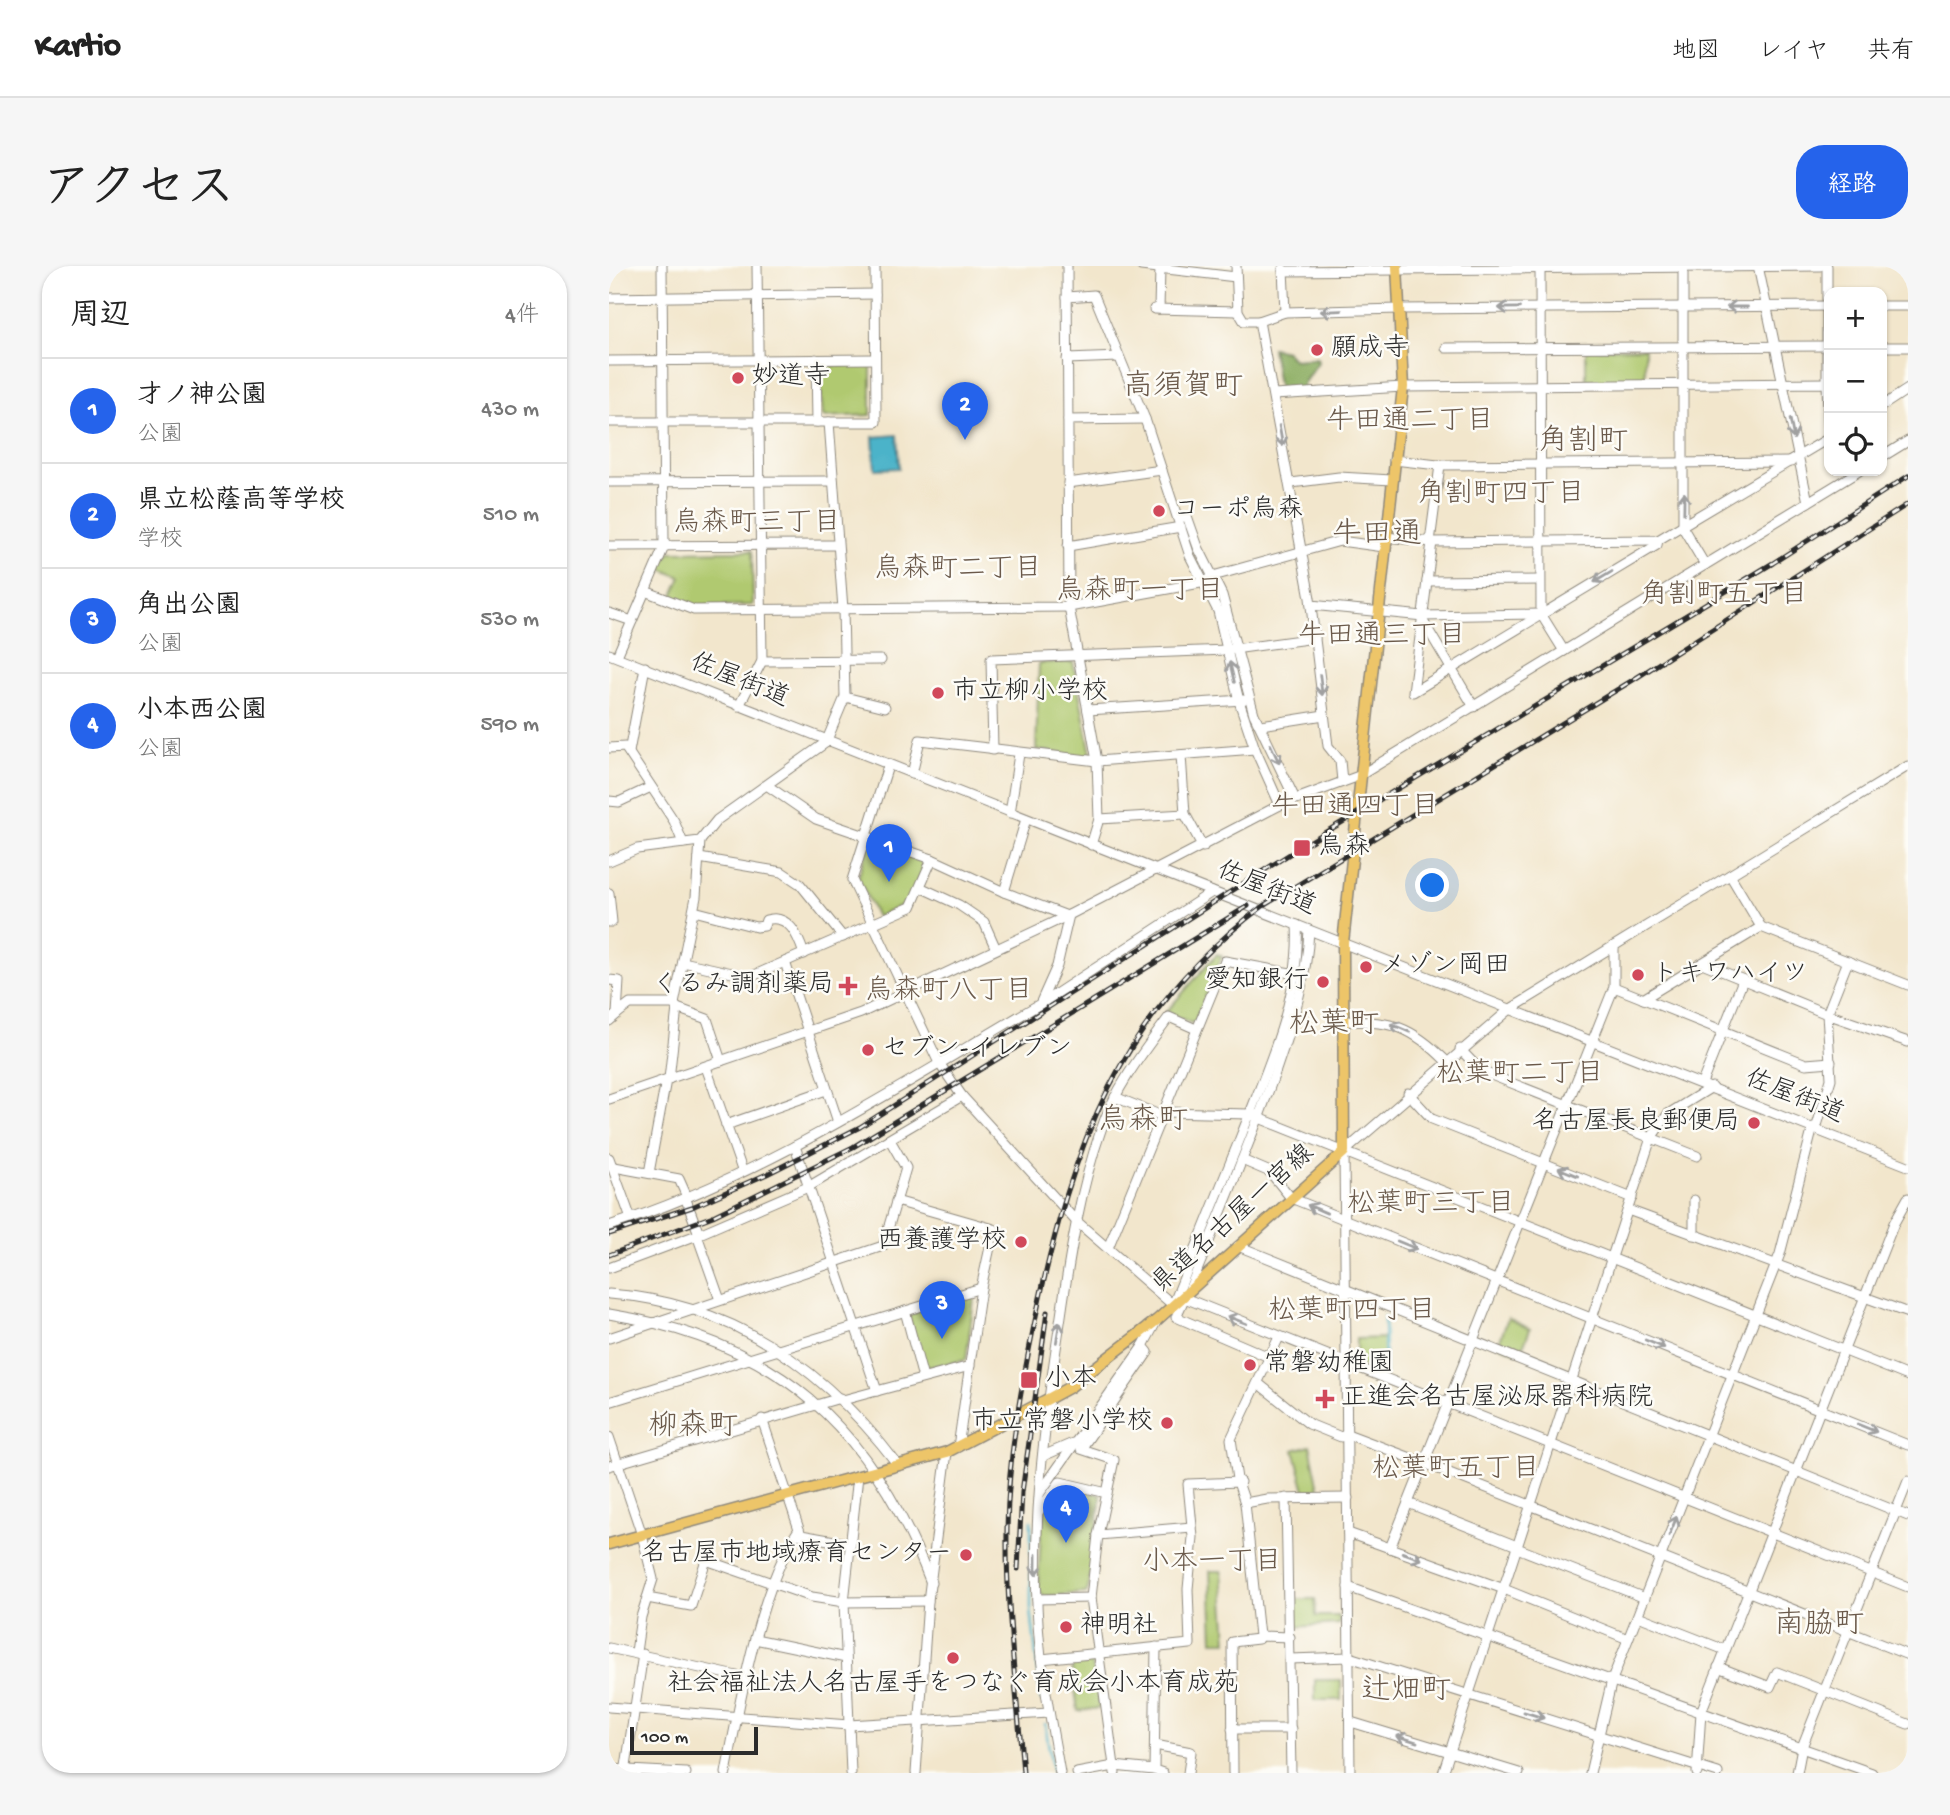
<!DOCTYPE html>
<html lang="ja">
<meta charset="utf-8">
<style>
body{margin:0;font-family:"Gochi Hand","Klee One",sans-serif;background:#f6f6f6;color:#222}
.controls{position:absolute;right:21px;top:21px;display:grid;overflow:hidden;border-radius:14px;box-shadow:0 2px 5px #0004}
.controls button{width:63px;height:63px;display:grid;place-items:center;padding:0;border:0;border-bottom:2px solid #e0e0e0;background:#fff;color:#222;font:35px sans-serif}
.scale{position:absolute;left:21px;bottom:18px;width:128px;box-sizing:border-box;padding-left:7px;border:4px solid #2b2b2b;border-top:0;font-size:19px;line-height:24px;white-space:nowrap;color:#2b2b2b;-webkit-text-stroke:5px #fdfcf7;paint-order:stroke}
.you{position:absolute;left:824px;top:620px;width:24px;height:24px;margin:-18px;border:5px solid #fff;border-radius:50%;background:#1a73e8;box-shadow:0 0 0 10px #1a73e833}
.badge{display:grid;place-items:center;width:46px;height:46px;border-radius:50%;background:#2563eb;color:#fff;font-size:23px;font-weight:700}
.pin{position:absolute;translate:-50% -58px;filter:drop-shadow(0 2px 4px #0008)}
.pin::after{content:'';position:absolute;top:37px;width:24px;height:21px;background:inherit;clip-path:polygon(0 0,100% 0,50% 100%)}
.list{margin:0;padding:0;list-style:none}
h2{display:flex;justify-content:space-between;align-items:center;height:91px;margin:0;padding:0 28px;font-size:30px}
h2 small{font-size:23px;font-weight:400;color:#767676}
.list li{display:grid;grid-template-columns:46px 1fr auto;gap:21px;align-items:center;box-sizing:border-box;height:105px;padding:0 28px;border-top:2px solid #e0e0e0}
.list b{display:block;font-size:26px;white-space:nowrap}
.list p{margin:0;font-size:23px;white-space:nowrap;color:#767676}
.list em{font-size:23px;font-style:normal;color:#767676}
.icon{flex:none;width:38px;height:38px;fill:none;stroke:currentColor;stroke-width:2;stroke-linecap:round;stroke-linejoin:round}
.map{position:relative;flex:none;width:1299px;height:1507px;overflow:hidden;border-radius:28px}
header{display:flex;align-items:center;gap:42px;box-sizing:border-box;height:98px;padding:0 35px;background:#fff;border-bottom:2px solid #e0e0e0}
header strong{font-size:33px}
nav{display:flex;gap:38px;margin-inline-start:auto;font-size:24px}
.intro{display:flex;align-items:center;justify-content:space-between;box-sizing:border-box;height:168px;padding:0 42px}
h1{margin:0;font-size:49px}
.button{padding:18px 32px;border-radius:28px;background:#2563eb;color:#fff;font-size:24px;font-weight:700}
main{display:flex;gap:42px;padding:0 42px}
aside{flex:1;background:#fff;border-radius:28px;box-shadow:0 2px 5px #0004}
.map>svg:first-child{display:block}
.green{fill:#b0c96f;stroke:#6e7a4d;stroke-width:2}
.forest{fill:#8cad62;stroke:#5c6c46;stroke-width:2}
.water{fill:#4bb3c9;stroke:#3b6f7a;stroke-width:2}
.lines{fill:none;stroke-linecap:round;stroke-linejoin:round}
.stream{stroke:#4bb3c9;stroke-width:2.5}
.minor-casing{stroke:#8e887c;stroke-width:11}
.major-casing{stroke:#8e887c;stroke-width:13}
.minor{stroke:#fff;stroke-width:9}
.major{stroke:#edc569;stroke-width:10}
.rail-casing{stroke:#2b2b2b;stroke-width:5}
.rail{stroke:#fdfcf7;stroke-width:2.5;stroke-dasharray:8;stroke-linecap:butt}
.oneway{stroke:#a0a0a0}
.poi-dot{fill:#d1495b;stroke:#fdfcf7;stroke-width:2.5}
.labels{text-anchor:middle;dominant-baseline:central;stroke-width:5;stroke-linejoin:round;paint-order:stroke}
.poi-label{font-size:26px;fill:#2b2b2b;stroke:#fdfcf7;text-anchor:start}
.street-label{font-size:26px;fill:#2b2b2b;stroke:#fdfcf7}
.neighbourhood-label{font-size:28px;fill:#6b5a4b;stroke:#fdfcf7}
.quarter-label{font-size:30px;fill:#6b5a4b;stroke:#fdfcf7}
</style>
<header>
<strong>Kartio</strong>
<nav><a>地図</a><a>レイヤ</a><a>共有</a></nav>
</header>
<div class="intro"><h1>アクセス</h1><a class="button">経路</a></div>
<main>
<aside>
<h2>周辺<small>4件</small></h2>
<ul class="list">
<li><span class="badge">1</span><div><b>才ノ神公園</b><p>公園</p></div><em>430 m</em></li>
<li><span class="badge">2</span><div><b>県立松蔭高等学校</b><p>学校</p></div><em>510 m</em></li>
<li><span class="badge">3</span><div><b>角出公園</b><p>公園</p></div><em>530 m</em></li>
<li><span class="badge">4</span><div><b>小本西公園</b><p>公園</p></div><em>590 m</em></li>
</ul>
</aside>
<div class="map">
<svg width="1299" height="1507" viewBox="0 0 1299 1507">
<rect width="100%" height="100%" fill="#fdfcf7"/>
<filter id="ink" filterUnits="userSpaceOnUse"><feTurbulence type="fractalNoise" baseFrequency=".0143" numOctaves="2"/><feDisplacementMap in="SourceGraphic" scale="14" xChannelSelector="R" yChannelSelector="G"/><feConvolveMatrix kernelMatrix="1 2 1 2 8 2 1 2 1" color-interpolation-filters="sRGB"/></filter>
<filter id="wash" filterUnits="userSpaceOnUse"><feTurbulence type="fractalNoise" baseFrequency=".00686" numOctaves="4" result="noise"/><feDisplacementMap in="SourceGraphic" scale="28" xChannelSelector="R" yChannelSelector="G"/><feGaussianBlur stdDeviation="1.57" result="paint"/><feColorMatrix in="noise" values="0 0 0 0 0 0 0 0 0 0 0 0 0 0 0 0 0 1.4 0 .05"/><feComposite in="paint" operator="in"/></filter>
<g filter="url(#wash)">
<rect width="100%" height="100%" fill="#f2e6cc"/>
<!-- green -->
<g class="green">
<path d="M1036,82v34h-59v-33z"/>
<path d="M262,97v52l-48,2 -4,-50z"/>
<path d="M143,285l1,54 -56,1 -25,-8 9,-21 -22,-9 11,-16z"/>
<path d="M464,396l18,92 -3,3 -52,-7 3,-87z"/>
<path d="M266,578l52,18 -18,40 -32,15 -19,-39 10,-32z"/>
<path d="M608,688l5,2 -27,66 -4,1 -25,-11z"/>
<path d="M360,1030l5,2 -8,62 -43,8 -14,-50 2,-5z"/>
<path d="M899,1052l22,11 -10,25 -22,-9z"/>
<path d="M775,1072l1,37 -29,-12v-24z"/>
<path d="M701,1179l10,49h-14l-12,-44z"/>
<path d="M453,1219l39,10 -13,94 -2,4 -43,3 -5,-6 4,-77z"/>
<path d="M601,1305h12l5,70h-14z"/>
<path d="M686,1333h20l1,17h23v8l-44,3z"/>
<path d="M482,1392l9,50 -22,3 -7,-50z"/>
<rect x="706" y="1414" width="26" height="20"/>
</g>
<!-- forest -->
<path class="forest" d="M663,82l14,3 8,9 23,-2 1,4 -15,22v6l-24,2z"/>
<!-- water -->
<path class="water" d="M288,169l2,33 -24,1 -2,-32z"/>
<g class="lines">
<!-- stream -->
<g class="stream">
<path d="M775,1050l1,59"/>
<path d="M437,1227l7,-11"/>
<path d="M422,1255v88l10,91"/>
<path d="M436,1458l8,49"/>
</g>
</g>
</g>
<g filter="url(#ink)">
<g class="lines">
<defs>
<g id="minor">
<path d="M458,0l2,341 28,154 2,58 -8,26"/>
<path d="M532,0l95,11"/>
<path d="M627,0l2,45 6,10h15l26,-9 114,-3 430,-3"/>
<path d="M931,0l1,348 23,37"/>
<path d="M1074,0v262l22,37"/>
<path d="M1149,0l50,236"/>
<path d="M1218,0v117"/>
<path d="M674,3l2,43"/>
<path d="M674,5l537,-5"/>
<path d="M458,31l27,-2 51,124 45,137 28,55 21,90 16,48 25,56"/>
<path d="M0,32l266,-4"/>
<path d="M1273,40h26"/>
<path d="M545,43l84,2"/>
<path d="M550,43l1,-41"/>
<path d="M650,55l51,277 18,148 12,15 2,20"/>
<path d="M1273,81h26"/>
<path d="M837,82l382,-2"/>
<path d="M207,93l1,63"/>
<path d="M458,93l52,-2"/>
<path d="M0,95l266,-2"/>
<path d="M665,129l129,-8 424,-4 2,60"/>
<path d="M1273,140l26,-17"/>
<path d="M459,154l77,-1"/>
<path d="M0,156h267l-1,-156"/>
<path d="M1273,191l26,-16"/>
<path d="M785,194l44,5 353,-3"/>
<path d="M0,216l224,-1"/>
<path d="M459,217l94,-13"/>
<path d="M682,217l48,-6 53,3"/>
<path d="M569,252l9,-2 11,31 24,48 32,119 41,85"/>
<path d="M777,271l46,5 226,-2 171,-102"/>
<path d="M821,276l10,-77"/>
<path d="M823,276l-19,150 244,-147 1,-5"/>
<path d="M0,280l228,-1"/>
<path d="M459,280l113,-19"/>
<path d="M818,315l113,-1"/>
<path d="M36,325l49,19 375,-3 137,-25 7,-6 127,-35 44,6"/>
<path d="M702,339l112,11 116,-2"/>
<path d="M0,347l23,8"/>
<path d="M814,355l51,86"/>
<path d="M0,388l1299,512"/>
<path d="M8,390l47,-109 -2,-281"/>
<path d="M153,395l119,-1"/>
<path d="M236,431l40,10"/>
<path d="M130,440l23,-45 -5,-395"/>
<path d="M479,444l155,-10"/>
<path d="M652,459l63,-10"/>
<path d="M218,474l18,-43 -2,-88 -14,-187"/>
<path d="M0,482l16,-1 49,74 9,22"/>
<path d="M384,484l-2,-91 236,-9 88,-12"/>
<path d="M20,486l16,-85"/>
<path d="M572,489l4,59 18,33"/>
<path d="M279,500l-36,114 87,183 23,33 113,124 98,85c23,-56 45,-113 68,-169 26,-67 60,-138 56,-211"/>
<path d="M303,508l8,-34 177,21 158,-12"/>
<path d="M159,520l48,33 116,40 72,33 63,24"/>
<path d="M0,535l10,1 32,-15"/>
<path d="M401,547l9,-59"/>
<path d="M490,553l86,-5"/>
<path d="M90,592l83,14 18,12 43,53"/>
<path d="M0,595l28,-12 63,-8 17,-21 111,-79"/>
<path d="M1121,609l31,52 147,58"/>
<path d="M313,622l37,17 25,17 12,27"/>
<path d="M395,626l22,-73"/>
<path d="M0,627l3,29h-3"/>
<path d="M85,645l62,16 8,-1 2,-6c23,-7 32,16 38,34"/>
<path d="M74,696l67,15 161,-70 21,-48"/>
<path d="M176,696l53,160"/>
<path d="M1093,697l125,51 81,28"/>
<path d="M0,714l10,1 -2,33 -8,7"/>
<path d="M1005,721l192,77 25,-2"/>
<path d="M1034,733l118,-72"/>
<path d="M433,737l170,-111"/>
<path d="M68,742l30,11 14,42"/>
<path d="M8,748l13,-10h44"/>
<path d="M735,755c48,0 67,5 102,40"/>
<path d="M851,783l21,22 216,85"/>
<path d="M97,801l36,103"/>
<path d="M60,813l8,-71 -3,-4 22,-107 4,-56"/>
<path d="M1093,817l41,-103"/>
<path d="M799,827l24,26 200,79"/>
<path d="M506,831l47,19"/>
<path d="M0,833l252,-86 206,-97 213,-111 79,-29 500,-305"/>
<path d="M554,846l86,2 659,262"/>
<path d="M117,859l100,-35"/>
<path d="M1207,863l15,-50 -4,-65 21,-53"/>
<path d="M186,880l82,245"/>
<path d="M0,892l22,61"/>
<path d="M633,894l28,12 21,26 617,247"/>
<path d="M0,900l70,13 8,18"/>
<path d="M40,907l17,-93"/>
<path d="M76,931l14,37"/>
<path d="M1085,934v35"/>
<path d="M287,935l98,28 -13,59 -23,159"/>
<path d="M1019,944l280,103"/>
<path d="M0,960c154,-49 292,-141 431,-222l17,-38 12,-51"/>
<path d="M88,969l23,65"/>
<path d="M629,980l670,270"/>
<path d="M499,982l117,-287 71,13"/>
<path d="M0,1002l88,-33 111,-48 154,-91"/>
<path d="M581,1022c29,-72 60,-144 86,-218 16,-47 31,-90 33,-140"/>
<path d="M0,1028c123,8 216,75 289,171"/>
<path d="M573,1031l726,290"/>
<path d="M575,1033l-8,18 93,40"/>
<path d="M296,1045l18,67"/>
<path d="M0,1048c168,27 262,112 322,269"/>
<path d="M0,1072l274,-92 23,-78 -16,-28"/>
<path d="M534,1080l5,6 -67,97 33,11 -16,75 94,-8"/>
<path d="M650,1118l50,40 32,13 6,-3 77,29 484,192"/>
<path d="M234,1134l127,-34"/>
<path d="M0,1136l372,-114"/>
<path d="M153,1153l39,116 50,9"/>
<path d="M0,1171l33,98 11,44 -12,38 -5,35"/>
<path d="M434,1190l30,-13"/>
<path d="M0,1200l231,-68"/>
<path d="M431,1227l103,-147 13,-24"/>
<path d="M677,1232l5,275"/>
<path d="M636,1237l22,-4 81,-1"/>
<path d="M799,1237l109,43"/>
<path d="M430,1245l21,-29 47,11"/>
<path d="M739,1267l156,56 124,50"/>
<path d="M489,1269l-7,63 24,175"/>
<path d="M781,1282l224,-561v-41"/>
<path d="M908,1282l128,50"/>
<path d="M739,1321l524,186"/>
<path d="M38,1332l44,8 15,-46 106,37 32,5 84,-1"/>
<path d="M428,1333l54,-1"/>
<path d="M1029,1350l87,34"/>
<path d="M650,1370l-14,-133 -8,-24 -6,-40 48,-102"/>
<path d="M146,1373l91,19"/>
<path d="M547,1381l-2,123 9,3"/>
<path d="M0,1382l137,30"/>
<path d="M432,1393l149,-15 -2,-55 5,-52 -5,-53 52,-2"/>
<path d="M681,1393l59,-2 369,116"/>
<path d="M1109,1401l52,20 7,-15 131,52"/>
<path d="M0,1441l240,18 200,-12"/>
<path d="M742,1456l168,51"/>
<path d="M623,1463h59"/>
<path d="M546,1479l36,7 -3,21"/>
<path d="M0,1503l77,4"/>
<path d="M16,1507l18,-119"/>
<path d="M117,1507c14,-71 33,-184 73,-244"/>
<path d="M242,1507l-7,-171 14,-126"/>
<path d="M307,1507l12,-172 19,-149"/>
<path d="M451,1507c-7,-42 -16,-83 -20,-125 -11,-111 4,-223 21,-332 9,-63 19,-126 40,-186 14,-42 42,-78 68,-113l27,12"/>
<path d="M468,1507l37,-7 40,4"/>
<path d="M624,1507l-1,-131 26,-3 1,-3 31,1"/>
<path d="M741,1507l-6,-621 165,-142 399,-244"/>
<path d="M834,1507l208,-635 17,-24 44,-27"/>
<path d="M981,1507l22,-93 168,-426 33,-127"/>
<path d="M1088,1507l4,-61 193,-489 14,-25"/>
<path d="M1188,1507l5,-26 106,-266"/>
</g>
<path id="major" d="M0,1278l338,-92 101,-53 22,-12 87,-67 187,-168 -1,-209 60,-556 -6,-121"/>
</defs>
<!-- minor casing -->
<use href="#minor" class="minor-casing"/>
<!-- major casing -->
<use href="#major" class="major-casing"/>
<!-- minor -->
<use href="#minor" class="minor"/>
<!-- major -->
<use href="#major" class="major"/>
<defs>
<g id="rail">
<path d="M0,968l83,-27 75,-33 93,-47 436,-277 477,-287 135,-87"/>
<path d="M0,989l104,-39 140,-69 395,-241"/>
<path d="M409,1303l4,-77 25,-180"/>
<path d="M414,1507c-6,-81 -17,-162 -16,-243 1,-73 14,-143 29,-214 36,-170 83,-303 227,-410l370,-226 275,-176"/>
</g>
</defs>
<!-- rail casing -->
<use href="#rail" class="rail-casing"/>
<!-- rail -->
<use href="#rail" class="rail"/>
</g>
<!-- one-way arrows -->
<defs><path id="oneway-shaft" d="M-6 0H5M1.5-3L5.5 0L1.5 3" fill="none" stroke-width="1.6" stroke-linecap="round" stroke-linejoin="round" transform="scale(1.75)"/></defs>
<g class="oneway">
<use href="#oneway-shaft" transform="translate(1128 41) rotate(180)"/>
<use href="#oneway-shaft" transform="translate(900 42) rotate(179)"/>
<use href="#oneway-shaft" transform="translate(722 45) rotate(178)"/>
<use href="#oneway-shaft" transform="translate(1183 163) rotate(79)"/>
<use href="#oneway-shaft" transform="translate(672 170) rotate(80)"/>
<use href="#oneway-shaft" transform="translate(1075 237) rotate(-89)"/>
<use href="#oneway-shaft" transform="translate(994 311) rotate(149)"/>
<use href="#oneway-shaft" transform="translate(623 406) rotate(-103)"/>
<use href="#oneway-shaft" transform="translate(712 419) rotate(83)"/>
<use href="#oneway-shaft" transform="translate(666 488) rotate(65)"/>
<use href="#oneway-shaft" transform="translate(791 762) rotate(-157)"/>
<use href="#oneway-shaft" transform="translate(959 906) rotate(-158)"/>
<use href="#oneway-shaft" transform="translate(708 943) rotate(-157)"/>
<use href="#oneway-shaft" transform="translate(798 979) rotate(22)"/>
<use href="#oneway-shaft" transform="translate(628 1054) rotate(-159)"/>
<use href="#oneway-shaft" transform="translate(449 1066) rotate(-81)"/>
<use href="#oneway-shaft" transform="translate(1046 1078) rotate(22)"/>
<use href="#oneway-shaft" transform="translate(1258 1162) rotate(22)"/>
<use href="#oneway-shaft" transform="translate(1064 1260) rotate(-68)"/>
<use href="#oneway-shaft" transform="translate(803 1290) rotate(20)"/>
<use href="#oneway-shaft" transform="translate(427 1299) rotate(90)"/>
<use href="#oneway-shaft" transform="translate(925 1449) rotate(17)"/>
<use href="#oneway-shaft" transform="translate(798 1473) rotate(-163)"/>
</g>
</g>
<!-- markers -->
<g class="poi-dot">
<circle cx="708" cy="84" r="7"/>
<circle cx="129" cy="112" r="7"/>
<circle cx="550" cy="245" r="7"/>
<circle cx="329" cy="427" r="7"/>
<rect x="684" y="573" width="18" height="18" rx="3.5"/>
<circle cx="757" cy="701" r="7"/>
<circle cx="1029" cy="709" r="7"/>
<circle cx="714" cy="716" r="7"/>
<path d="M235.5 709.5h7v7h7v7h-7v7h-7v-7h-7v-7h7z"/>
<circle cx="259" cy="784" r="7"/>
<circle cx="1145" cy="857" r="7"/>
<circle cx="412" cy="976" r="7"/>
<circle cx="641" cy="1099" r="7"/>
<rect x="411" y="1105" width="18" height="18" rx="3.5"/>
<path d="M712.5 1122.5h7v7h7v7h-7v7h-7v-7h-7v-7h7z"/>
<circle cx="558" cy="1157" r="7"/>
<circle cx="357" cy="1289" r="7"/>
<circle cx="457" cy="1361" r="7"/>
<circle cx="344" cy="1392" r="7"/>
</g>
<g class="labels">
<!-- poi labels -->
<g class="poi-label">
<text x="722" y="84">願成寺</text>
<text x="143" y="112">妙道寺</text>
<text x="564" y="245">コーポ烏森</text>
<text x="343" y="427">市立柳小学校</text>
<text x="709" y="582">烏森</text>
<text x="771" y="701">メゾン岡田</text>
<text x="1043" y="709">トキワハイツ</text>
<text x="700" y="716" text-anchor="end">愛知銀行</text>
<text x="225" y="720" text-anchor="end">くるみ調剤薬局</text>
<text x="273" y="784">セブン-イレブン</text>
<text x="1131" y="857" text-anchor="end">名古屋長良郵便局</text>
<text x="398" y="976" text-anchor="end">西養護学校</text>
<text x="655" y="1099">常磐幼稚園</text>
<text x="436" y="1114">小本</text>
<text x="732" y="1133">正進会名古屋泌尿器科病院</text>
<text x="544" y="1157" text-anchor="end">市立常磐小学校</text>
<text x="343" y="1289" text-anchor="end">名古屋市地域療育センター</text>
<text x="471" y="1361">神明社</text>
<text x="344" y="1419" text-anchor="middle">社会福祉法人名古屋手をつなぐ育成会小本育成苑</text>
</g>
<!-- street labels -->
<g class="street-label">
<text transform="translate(130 416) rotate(22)">佐屋街道</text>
<text transform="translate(657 624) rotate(22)">佐屋街道</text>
<text transform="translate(1185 832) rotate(22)">佐屋街道</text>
<text transform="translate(625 954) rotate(-42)">県道名古屋一宮線</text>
</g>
<!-- neighbourhood labels -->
<g class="neighbourhood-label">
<text x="801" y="156">牛田通二丁目</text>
<text x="892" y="229">角割町四丁目</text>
<text x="148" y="258">烏森町三丁目</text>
<text x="349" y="304">烏森町二丁目</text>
<text x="531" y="326">烏森町一丁目</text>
<text x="1115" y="330">角割町五丁目</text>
<text x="773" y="371">牛田通三丁目</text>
<text x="746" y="542">牛田通四丁目</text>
<text x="340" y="726">烏森町八丁目</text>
<text x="911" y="809">松葉町二丁目</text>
<text x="822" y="939">松葉町三丁目</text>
<text x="743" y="1046">松葉町四丁目</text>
<text x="847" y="1204">松葉町五丁目</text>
<text x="603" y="1297">小本一丁目</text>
</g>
<!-- quarter labels -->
<g class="quarter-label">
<text x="574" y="122">高須賀町</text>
<text x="974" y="177">角割町</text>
<text x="768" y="270">牛田通</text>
<text x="725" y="760">松葉町</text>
<text x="534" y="856">烏森町</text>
<text x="84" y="1162">柳森町</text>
<text x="1210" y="1360">南脇町</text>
<text x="797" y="1426">辻畑町</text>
</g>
</g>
</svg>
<div class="controls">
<button>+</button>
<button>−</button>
<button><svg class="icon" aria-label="locate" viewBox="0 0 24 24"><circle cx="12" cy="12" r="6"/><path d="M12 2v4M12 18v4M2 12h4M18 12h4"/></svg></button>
</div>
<div class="scale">100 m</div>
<div class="you"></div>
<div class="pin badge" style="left:280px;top:616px">1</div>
<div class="pin badge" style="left:356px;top:174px">2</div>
<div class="pin badge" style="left:333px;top:1073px">3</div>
<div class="pin badge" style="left:457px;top:1277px">4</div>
</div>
</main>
